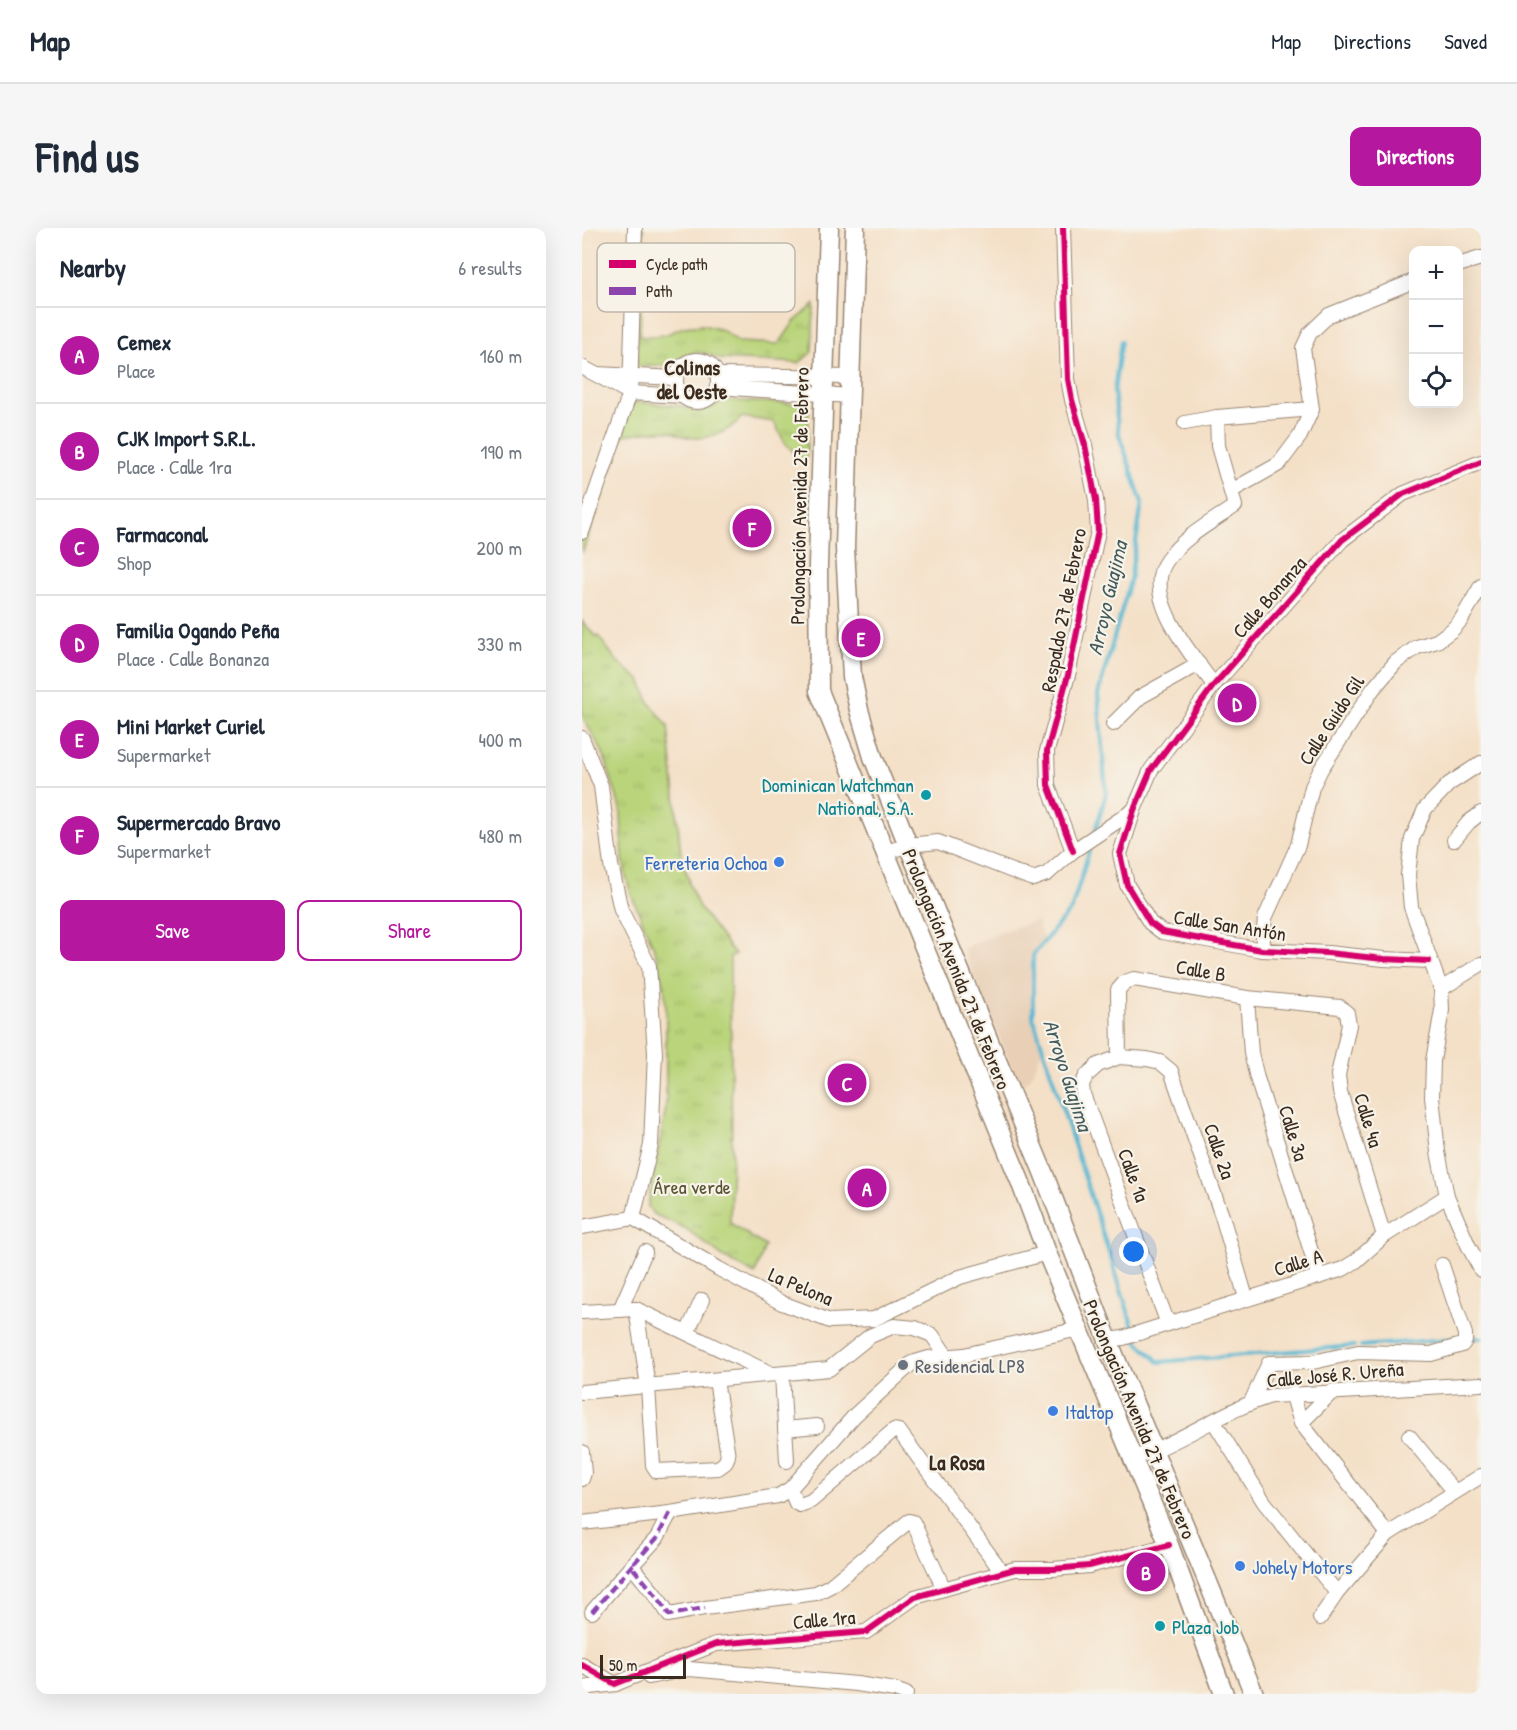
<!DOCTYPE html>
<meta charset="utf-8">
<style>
body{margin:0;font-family:"Patrick Hand",sans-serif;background:#f6f6f7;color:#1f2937}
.controls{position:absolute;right:18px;top:18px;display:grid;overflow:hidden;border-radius:12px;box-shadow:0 6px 24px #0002}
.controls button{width:54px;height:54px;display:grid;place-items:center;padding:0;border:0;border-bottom:2px solid #e0e1e3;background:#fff;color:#1f2937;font:30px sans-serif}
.scale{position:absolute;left:18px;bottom:15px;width:86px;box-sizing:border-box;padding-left:6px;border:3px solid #3b2a1e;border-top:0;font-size:16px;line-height:21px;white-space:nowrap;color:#3b2a1e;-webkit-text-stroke:4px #f7f3e8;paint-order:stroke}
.you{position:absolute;left:552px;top:1024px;width:21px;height:21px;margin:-15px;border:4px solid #fff;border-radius:50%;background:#1a73e8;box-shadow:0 0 0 9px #1a73e833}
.badge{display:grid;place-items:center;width:39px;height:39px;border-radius:50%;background:#b5179e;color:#fff;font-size:20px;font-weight:700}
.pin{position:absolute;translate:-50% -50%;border:3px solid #fff;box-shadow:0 2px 6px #0006}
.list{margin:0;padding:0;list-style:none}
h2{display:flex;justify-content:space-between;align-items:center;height:78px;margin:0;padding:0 24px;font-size:26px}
h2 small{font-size:20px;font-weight:400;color:#747a83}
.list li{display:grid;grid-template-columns:39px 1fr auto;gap:18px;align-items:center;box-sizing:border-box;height:96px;padding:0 24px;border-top:2px solid #e0e1e3}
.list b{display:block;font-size:22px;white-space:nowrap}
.list p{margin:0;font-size:20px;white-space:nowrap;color:#747a83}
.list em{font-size:20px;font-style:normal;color:#747a83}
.actions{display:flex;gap:12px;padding:18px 24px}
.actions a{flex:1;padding:14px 0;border:2px solid #b5179e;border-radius:12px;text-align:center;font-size:21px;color:#b5179e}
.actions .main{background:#b5179e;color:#fff}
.icon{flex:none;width:33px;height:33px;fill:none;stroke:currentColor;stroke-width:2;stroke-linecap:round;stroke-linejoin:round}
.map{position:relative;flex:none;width:899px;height:1466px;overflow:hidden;border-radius:12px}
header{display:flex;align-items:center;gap:36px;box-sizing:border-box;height:84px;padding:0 30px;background:#fff;border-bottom:2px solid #e0e1e3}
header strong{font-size:28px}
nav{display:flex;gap:33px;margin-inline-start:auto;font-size:21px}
.intro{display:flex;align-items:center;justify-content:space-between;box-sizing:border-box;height:144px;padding:0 36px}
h1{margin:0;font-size:42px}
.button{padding:15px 27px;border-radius:12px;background:#b5179e;color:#fff;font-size:21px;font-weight:700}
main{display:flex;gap:36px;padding:0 36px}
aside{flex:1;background:#fff;border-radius:12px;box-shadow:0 6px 24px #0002}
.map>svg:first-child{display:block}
.built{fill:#e8cfb6}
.park{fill:url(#park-tufts);stroke:#7a7f4c;stroke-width:1.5}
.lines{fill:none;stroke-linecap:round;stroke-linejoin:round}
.stream{stroke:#53b6d1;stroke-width:4}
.minor-casing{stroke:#988572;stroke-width:16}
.major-casing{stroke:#988572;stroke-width:21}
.minor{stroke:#fff;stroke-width:14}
.major{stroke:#fff;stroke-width:18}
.quiet{stroke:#8e44ad;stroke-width:4.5;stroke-dasharray:9 4.5;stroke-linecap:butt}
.cycleway-casing{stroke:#f7f3e8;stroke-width:10}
.cycleway{stroke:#d6006c;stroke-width:6}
.culture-dot{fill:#0f9aa8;stroke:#f7f3e8;stroke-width:2}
.shop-dot{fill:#3f7fe0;stroke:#f7f3e8;stroke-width:2}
.worship-dot{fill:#6b7280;stroke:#f7f3e8;stroke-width:2}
.labels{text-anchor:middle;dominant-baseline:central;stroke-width:4.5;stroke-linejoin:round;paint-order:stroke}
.street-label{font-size:20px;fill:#3b2a1e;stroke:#f7f3e8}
.culture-label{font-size:20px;fill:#0d838f;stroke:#f7f3e8;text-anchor:end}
.shop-label{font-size:20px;fill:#366cbe;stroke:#f7f3e8;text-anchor:start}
.park-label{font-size:20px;fill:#5a5435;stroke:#f7f3e8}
.worship-label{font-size:20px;fill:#5b616d;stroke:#f7f3e8;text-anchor:start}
.neighbourhood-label{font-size:21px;font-weight:bold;fill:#3b2a1e;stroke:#f7f3e8}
.water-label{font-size:21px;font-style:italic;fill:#435b5d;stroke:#f7f3e8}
.key{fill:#f7f3e8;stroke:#bfb7ab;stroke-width:1.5}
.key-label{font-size:16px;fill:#3b2a1e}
</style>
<header>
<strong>Map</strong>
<nav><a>Map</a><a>Directions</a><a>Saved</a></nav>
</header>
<div class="intro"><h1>Find us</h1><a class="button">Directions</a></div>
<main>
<aside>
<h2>Nearby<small>6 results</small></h2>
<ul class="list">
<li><span class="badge">A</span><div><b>Cemex</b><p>Place</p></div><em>160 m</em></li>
<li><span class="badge">B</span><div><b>CJK Import S.R.L.</b><p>Place · Calle 1ra</p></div><em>190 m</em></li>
<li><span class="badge">C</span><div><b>Farmaconal</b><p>Shop</p></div><em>200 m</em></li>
<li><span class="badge">D</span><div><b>Familia Ogando Peña</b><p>Place · Calle Bonanza</p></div><em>330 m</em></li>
<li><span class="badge">E</span><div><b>Mini Market Curiel</b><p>Supermarket</p></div><em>400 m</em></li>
<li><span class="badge">F</span><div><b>Supermercado Bravo</b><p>Supermarket</p></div><em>480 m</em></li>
</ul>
<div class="actions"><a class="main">Save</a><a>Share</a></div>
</aside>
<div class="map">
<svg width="899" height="1466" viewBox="0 0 899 1466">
<defs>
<pattern id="park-tufts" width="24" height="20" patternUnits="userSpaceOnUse" patternTransform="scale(1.5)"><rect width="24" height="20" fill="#b9d47a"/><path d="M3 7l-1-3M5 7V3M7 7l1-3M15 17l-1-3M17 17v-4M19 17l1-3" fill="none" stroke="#a0b669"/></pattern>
</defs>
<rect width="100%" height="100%" fill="#f7f3e8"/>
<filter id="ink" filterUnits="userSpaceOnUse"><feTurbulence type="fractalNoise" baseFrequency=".0167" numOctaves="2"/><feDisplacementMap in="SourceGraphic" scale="12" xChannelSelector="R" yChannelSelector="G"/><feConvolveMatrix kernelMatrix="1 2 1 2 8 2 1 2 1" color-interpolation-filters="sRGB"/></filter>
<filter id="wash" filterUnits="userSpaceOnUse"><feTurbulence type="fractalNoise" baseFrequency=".008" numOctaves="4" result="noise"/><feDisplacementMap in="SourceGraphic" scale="24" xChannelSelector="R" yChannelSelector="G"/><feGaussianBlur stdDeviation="1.35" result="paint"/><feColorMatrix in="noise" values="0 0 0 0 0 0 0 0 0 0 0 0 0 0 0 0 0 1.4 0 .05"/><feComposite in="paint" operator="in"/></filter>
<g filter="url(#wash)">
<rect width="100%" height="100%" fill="#f4e0c7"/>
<!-- built -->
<path class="built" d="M455,693l7,21 -11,13v62l10,31 -13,31 -11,6 -56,-136 40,-18z"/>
<!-- park -->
<g class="park">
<path d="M55,0h6l-3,109 25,-2 18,-8 20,-2 19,5 17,12 40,2 15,-22 20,-17 -2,47 -13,11 -79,-4 -12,-5 -11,-2 -13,4 -10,9 -37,1z"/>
<path d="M142,172l78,4 7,9 -3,52 -21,-22 -11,-21 -32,-5c-15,17 -37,25 -59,19 -5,-1 -9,-4 -13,-5 -13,-2 -34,3 -47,4l-41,119v-15l47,-134 6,-3 46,4 17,5 11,-2z"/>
<path d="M0,393l14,16 2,-1 19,25 23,19 10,23 18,23 13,128 8,27 -1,1 11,25 36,48 -5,2 2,197 -2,69 35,23 -10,28 -32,-17 -38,-29 -32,-14 -5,-8 18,-98v-100l-2,-24 -8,-31 -25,-59 -5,-17 -3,-18 -2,-46 -4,-16 -14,-44 -21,-37z"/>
</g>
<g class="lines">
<!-- stream -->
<g class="stream">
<path d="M513,604l11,-38 -8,-100 32,-113 12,-78 -23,-69 -5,-43 7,-50"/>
<path d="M509,617l-19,63 -39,47v62l101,313"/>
<path d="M554,1109l2,5 21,20 195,-16"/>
<path d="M887,1109l12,1"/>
<path d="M779,1118l100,-8"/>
</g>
</g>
</g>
<g filter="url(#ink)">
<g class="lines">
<defs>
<g id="minor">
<path d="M481,0l5,151 4,21 13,45 11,55 2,31 -30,144 -21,76 1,34 25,66"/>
<path d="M876,37l23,-7"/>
<circle cx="115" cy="153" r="21"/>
<path d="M0,139l48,26 52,3"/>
<path d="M15,146l79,4"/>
<path d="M135,147l133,2"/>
<path d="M135,159l133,9"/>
<path d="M603,195l32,-6 95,-8"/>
<path d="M649,263l48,-27 21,-28 12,-27 -9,-61 7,-15 19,-18 85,-34"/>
<path d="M0,304l48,-139 5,-165"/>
<path d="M632,457c-21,-29 -74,-89 -47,-125 16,-23 45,-38 68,-54l-17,-60 -1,-29"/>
<path d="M531,496l27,-27 59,-33"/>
<path d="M0,510l19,48 10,79 10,45 28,56 6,87 -4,92 -18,73"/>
<path d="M899,535l-32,21 -24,25 -13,30 -4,36 3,32 30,82 1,21 -9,51 -1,36 6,55 9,44 21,49 13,25"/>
<path d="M872,612l15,-18 12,-9"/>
<path d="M302,625l24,-8 30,-3 95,37 14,-5 26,-23 61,-41"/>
<path d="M680,722l3,-32 33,-73 14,-58 9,-18 52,-80 23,-27 21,-15 20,-6 15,-11 9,-10 20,-34"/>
<path d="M847,733l-45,-2 -56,-6 -66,-3 -100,-18 -12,-9 -23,-38 -7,-31 14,-44 17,-40 63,-85 128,-145 61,-46 78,-32"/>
<path d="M859,761l40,-25"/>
<path d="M665,770l4,55 6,25 62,199"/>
<path d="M537,829l-1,-67 7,-8 9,-3 113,19 93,9 7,6 2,12 -11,50 2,17 44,144"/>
<path d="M0,999l51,-9 86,51 63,34 48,18 44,-2 86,-42 87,-24"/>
<path d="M54,1081l12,77 5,79 4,6 61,-3 7,-5 3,-7 -12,-76"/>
<path d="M38,1082l25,-58"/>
<path d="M0,1084l54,-3 136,65"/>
<path d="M586,1096l-85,-230 -1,-10 5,-9 11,-10 21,-8 28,2 13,3 11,9 51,145 24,82"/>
<path d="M105,1105l15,-33"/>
<path d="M526,1112l15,-2 220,-69 13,-8 28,-25 63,-40"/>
<path d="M200,1146l5,87"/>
<path d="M0,1164l247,-23 41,-33 24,-10 21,2 17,7 16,23"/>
<path d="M710,1165l9,30 87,111"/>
<path d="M669,1174l18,-39 44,-1 45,-10 73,2 31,-9 3,-4v-7l-23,-69"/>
<path d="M632,1194l50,80 73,91"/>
<path d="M719,1195l32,-32"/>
<path d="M203,1201l32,-3"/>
<path d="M827,1208l45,55"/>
<path d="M0,1224l2,21 -2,6"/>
<path d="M551,1230c48,-15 90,-48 138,-62l210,-12"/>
<path d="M208,1261l6,14 4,2 11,-4 83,-71 5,1 103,141"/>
<path d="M88,1285l-13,25 -23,25v6c12,15 25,28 35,46l36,-7 111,-15 14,-7 79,-65 4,1 31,67"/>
<path d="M0,1295l88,-10 108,-17 12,-7 65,-74 57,-52 17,-5 35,-3 115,-26"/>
<path d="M10,1384l42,-49"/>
<path d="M738,1390l17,-25 51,-59 93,-58"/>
<path d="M0,1437l33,19 101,-40 150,-12 49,-35 100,-28h38l36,-3 80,-21"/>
<path d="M67,1449l40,-8 168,15 38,6 11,4"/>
<path d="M0,1460l34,-4"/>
</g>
<g id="major">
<path d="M247,0l-11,337 1,126 201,490 27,72 122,292 55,149"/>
<path d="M273,0l-10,320 7,129 7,33 14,47 35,88 135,327 65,168 146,354"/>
</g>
</defs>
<!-- minor casing -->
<use href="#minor" class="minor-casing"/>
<!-- major casing -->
<use href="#major" class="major-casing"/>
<!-- minor -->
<use href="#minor" class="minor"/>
<!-- major -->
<use href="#major" class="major"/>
<!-- quiet -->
<g class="quiet">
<path d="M88,1285l-13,25 -23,25v6c12,15 25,28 35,46l36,-7"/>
<path d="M10,1384l42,-49"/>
</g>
<defs>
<g id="cycleway">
<path d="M481,0l5,151 4,21 13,45 11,55 2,31 -30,144 -21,76 1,34 25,66"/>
<path d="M847,733l-45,-2 -56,-6 -66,-3 -100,-18 -12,-9 -23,-38 -7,-31 14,-44 17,-40 63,-85 128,-145 61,-46 78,-32"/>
<path d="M0,1437l33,19 101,-40 150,-12 49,-35 100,-28h38l36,-3 80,-21"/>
</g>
</defs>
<!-- cycleway casing -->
<use href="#cycleway" class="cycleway-casing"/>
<!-- cycleway -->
<use href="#cycleway" class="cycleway"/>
</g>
</g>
<!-- markers -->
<g class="culture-dot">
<circle cx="344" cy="567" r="6"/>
<circle cx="578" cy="1398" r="6"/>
</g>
<g class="shop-dot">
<circle cx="197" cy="634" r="6"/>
<circle cx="471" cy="1183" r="6"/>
<circle cx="658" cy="1338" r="6"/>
</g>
<circle class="worship-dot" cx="321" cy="1137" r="6"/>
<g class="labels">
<!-- street labels -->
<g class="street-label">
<text transform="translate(217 268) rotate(-89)">Prolongación Avenida 27 de Febrero</text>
<text transform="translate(687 369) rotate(-49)">Calle Bonanza</text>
<text transform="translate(481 382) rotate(-79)">Respaldo 27 de Febrero</text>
<text transform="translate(749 492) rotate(-57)">Calle Guido Gil</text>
<text transform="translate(648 697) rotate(9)">Calle San Antón</text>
<text transform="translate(375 741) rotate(68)">Prolongación Avenida 27 de Febrero</text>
<text transform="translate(619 742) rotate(10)">Calle B</text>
<text transform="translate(787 892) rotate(73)">Calle 4a</text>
<text transform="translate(712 905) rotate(73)">Calle 3a</text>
<text transform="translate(638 923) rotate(71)">Calle 2a</text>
<text transform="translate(552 947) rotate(70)">Calle 1a</text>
<text transform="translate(716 1034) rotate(-17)">Calle A</text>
<text transform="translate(219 1058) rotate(23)">La Pelona</text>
<text transform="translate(753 1146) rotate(-5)">Calle José R. Ureña</text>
<text transform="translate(558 1191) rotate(67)">Prolongación Avenida 27 de Febrero</text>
<text transform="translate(242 1391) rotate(-5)">Calle 1ra</text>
</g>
<!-- culture labels -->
<g class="culture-label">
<text x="332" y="556">Dominican Watchman<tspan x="332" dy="23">National, S.A.</tspan></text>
<text x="590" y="1398" text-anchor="start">Plaza Job</text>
</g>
<!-- shop labels -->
<g class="shop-label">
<text x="185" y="634" text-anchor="end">Ferreteria Ochoa</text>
<text x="483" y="1183">Italtop</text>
<text x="670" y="1338">Johely Motors</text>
</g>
<!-- park labels -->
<g class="park-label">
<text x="110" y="958">Área verde</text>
</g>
<!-- worship labels -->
<g class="worship-label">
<text x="333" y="1137">Residencial LP8</text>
</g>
<!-- neighbourhood labels -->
<g class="neighbourhood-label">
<text x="110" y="139">Colinas<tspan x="110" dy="24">del Oeste</tspan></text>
<text x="375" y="1234">La Rosa</text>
</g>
<!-- water labels -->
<g class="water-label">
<text transform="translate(525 370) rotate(-77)">Arroyo Guajima</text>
<text transform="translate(486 847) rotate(72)">Arroyo Guajima</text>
</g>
</g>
<!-- legend -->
<rect x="15" y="15" width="198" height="69" rx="9" class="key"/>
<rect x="27" y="32" width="27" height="8" fill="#d6006c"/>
<rect x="27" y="59" width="27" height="8" fill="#8e44ad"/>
<g class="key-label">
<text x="64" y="42">Cycle path</text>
<text x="64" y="69">Path</text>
</g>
</svg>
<div class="controls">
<button>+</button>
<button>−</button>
<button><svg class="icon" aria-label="locate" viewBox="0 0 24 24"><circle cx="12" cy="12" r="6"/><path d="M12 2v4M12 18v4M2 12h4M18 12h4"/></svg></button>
</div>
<div class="scale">50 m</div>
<div class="you"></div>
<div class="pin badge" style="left:285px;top:960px">A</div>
<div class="pin badge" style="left:564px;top:1344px">B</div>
<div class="pin badge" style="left:265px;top:855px">C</div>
<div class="pin badge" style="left:655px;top:475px">D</div>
<div class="pin badge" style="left:279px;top:410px">E</div>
<div class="pin badge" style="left:170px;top:300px">F</div>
</div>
</main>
